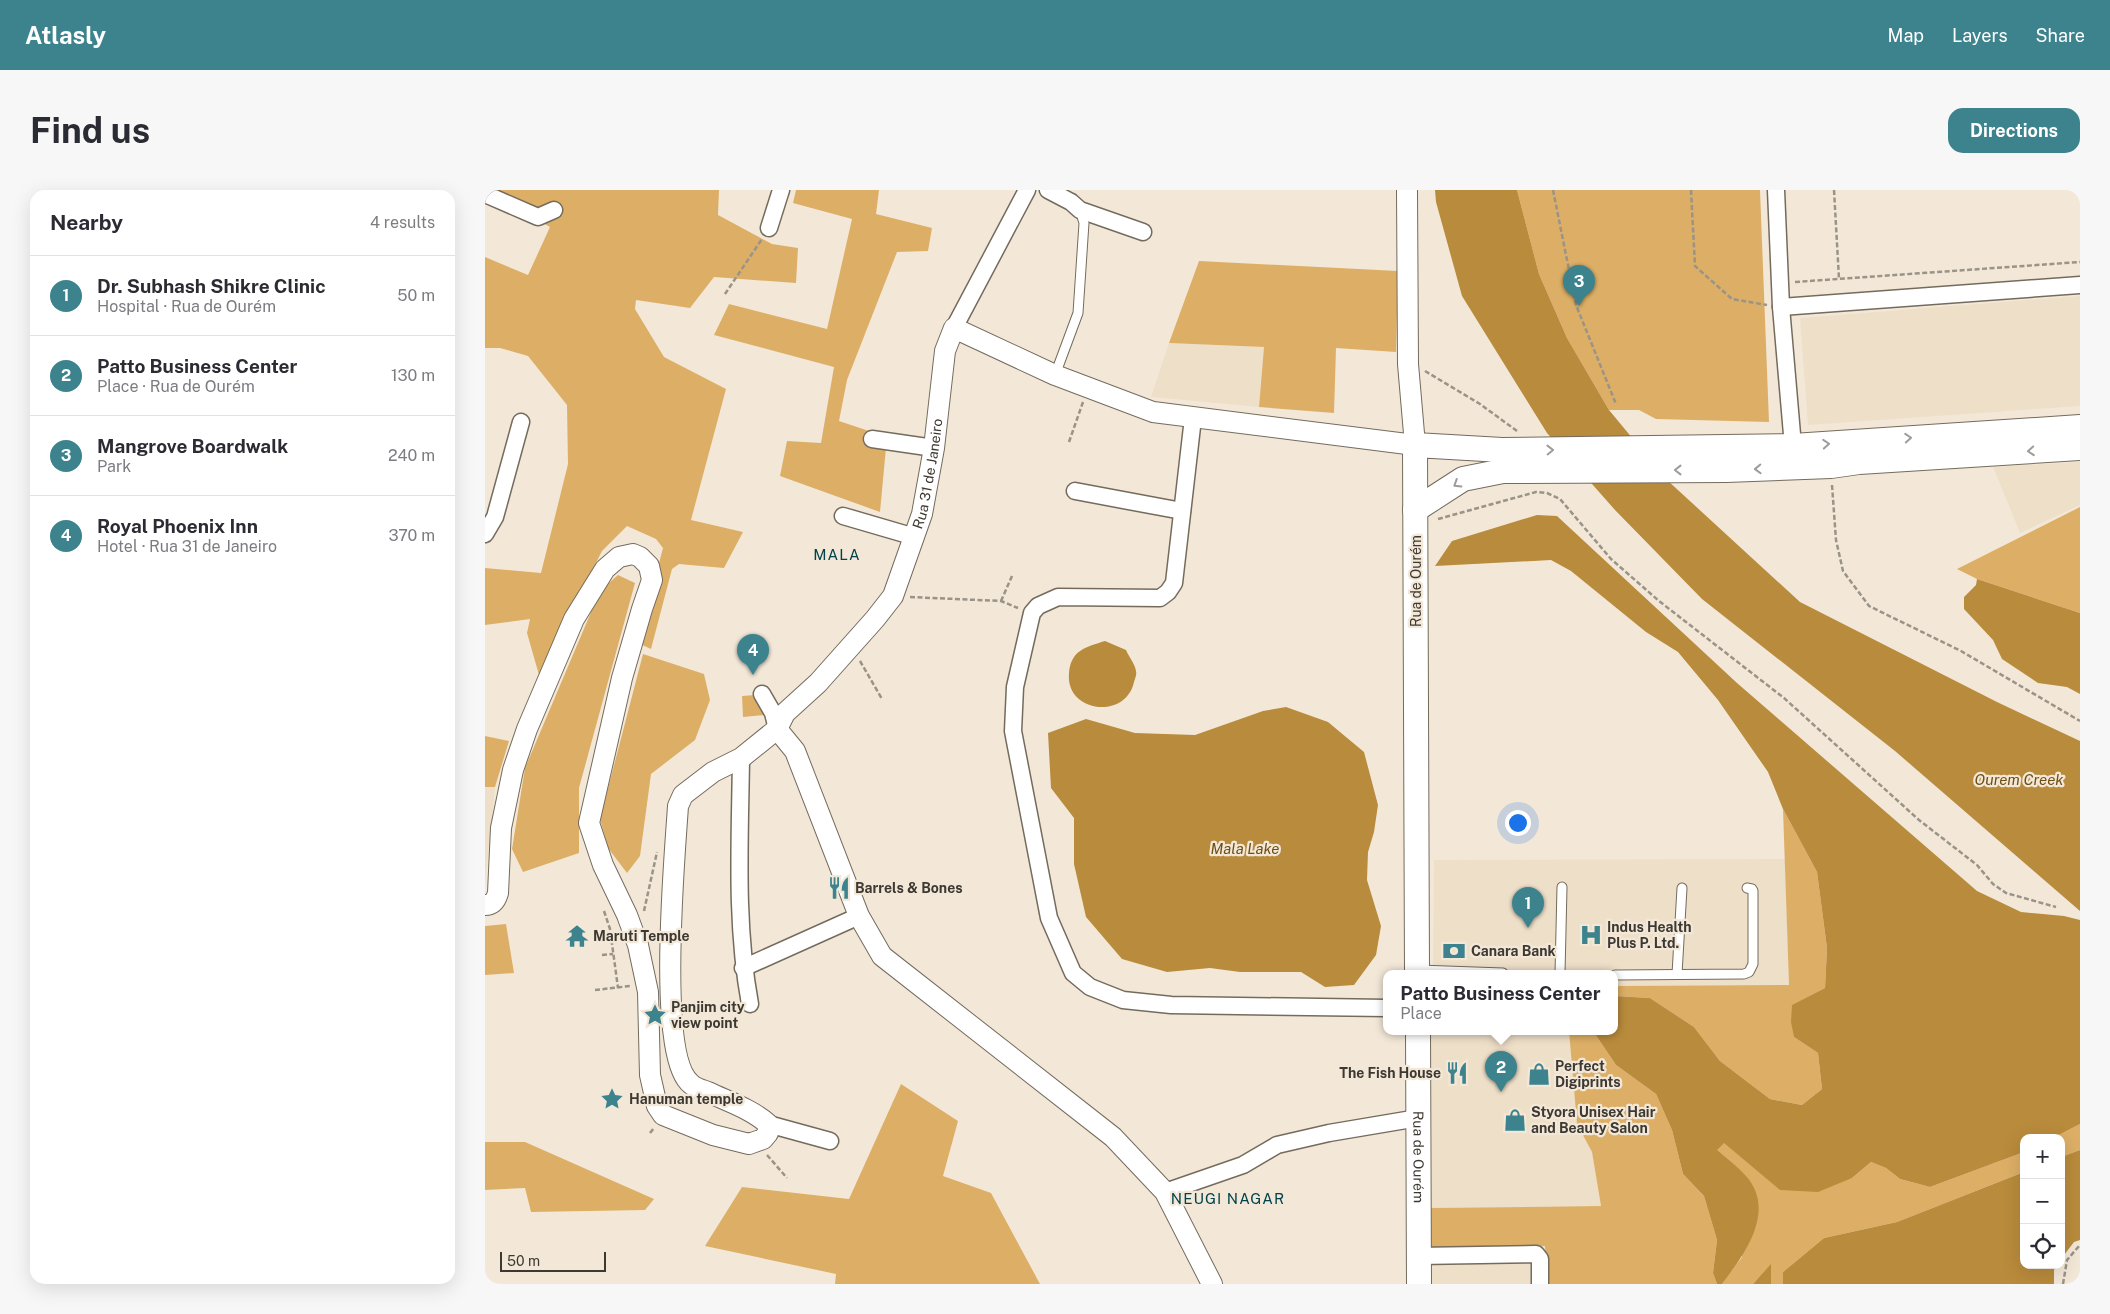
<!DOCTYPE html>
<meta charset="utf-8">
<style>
body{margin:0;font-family:"Public Sans",sans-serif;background:#f7f7f7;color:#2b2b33}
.controls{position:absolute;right:15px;bottom:15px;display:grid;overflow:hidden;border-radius:10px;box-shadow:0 5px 20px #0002}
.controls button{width:45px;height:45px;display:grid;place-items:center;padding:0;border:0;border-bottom:1px solid #e1e1e2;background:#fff;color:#2b2b33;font:25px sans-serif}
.scale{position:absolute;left:15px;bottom:12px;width:106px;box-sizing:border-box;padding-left:5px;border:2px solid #3d3932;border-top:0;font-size:14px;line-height:18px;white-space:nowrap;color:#3d3932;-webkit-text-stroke:4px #f3e8d8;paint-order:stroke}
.you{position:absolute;left:1032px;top:632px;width:18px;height:18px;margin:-12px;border:4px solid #fff;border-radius:50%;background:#1a73e8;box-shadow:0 0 0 8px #1a73e833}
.badge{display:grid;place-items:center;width:32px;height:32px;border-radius:50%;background:#3c838e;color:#fff;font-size:16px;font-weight:700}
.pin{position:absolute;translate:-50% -41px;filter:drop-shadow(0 1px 2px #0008)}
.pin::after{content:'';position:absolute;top:26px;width:18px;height:15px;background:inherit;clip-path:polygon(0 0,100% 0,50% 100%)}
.popup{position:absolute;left:898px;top:780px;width:235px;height:65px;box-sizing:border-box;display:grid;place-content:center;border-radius:10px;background:#fff;filter:drop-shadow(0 1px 4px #0005);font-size:16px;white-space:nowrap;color:#7c7c81}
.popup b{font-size:19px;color:#2b2b33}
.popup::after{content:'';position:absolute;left:50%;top:100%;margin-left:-10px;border:10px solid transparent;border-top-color:#fff}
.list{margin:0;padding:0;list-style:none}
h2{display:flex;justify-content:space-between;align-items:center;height:65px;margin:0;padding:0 20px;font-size:21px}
h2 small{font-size:16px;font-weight:400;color:#7c7c81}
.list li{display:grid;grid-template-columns:32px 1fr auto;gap:15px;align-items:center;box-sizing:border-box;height:80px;padding:0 20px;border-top:1px solid #e1e1e2}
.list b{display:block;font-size:19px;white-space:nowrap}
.list p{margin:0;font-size:16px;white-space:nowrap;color:#7c7c81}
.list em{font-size:16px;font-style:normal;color:#7c7c81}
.icon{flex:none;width:28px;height:28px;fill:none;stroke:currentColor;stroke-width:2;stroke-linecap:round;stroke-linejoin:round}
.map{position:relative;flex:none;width:1595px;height:1094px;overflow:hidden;border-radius:15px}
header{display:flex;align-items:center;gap:30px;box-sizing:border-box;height:70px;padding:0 25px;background:#3c838e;color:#fff}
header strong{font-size:24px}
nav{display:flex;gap:28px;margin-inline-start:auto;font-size:18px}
.intro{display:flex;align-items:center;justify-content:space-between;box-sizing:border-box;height:120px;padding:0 30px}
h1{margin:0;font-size:35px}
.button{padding:12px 22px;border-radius:15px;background:#3c838e;color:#fff;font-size:18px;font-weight:700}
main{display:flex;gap:30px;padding:0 30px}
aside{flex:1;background:#fff;border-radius:15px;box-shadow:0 5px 20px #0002}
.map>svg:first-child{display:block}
.built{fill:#eedfc8}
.green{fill:#ddaf66}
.water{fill:#b98b3c}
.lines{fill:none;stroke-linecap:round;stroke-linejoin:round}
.service-casing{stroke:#746b5d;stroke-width:11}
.minor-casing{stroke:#746b5d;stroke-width:19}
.tertiary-casing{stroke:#746b5d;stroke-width:22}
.secondary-casing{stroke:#746b5d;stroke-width:26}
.path{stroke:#9a9387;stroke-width:2.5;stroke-dasharray:5 2.5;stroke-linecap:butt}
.service{stroke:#fff;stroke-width:9}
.minor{stroke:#fff;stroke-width:16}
.tertiary{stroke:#fff;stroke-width:20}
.secondary{stroke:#fff;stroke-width:24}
.oneway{stroke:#9e9c98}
.labels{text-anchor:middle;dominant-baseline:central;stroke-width:4.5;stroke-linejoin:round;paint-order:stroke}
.street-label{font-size:14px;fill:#3d3932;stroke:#f3e8d8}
.poi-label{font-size:14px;font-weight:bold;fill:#3d3932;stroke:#f3e8d8;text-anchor:start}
.neighbourhood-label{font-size:15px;letter-spacing:1px;fill:#01434b;stroke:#f3e8d8}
.water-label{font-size:15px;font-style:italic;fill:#6e4e12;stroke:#f3e8d8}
</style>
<header>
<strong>Atlasly</strong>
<nav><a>Map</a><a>Layers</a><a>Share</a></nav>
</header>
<div class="intro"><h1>Find us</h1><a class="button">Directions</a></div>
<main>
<aside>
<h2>Nearby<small>4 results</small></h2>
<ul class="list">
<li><span class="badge">1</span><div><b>Dr. Subhash Shikre Clinic</b><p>Hospital · Rua de Ourém</p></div><em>50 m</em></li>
<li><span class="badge">2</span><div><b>Patto Business Center</b><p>Place · Rua de Ourém</p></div><em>130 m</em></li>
<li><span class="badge">3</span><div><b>Mangrove Boardwalk</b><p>Park</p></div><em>240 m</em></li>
<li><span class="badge">4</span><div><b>Royal Phoenix Inn</b><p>Hotel · Rua 31 de Janeiro</p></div><em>370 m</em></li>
</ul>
</aside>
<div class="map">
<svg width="1595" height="1094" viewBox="0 0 1595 1094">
<rect width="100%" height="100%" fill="#f3e8d8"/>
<!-- built -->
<g class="built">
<path d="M1595,106v110l-272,19 -8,-107z"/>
<path d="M684,153l95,4 -5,60 -108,-10z"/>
<path d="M1595,272v43l-60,28 -27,-66z"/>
<path d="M0,597h10l-10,97z"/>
<path d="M1300,669l4,126 -174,1v-13h-182l1,-113z"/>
<path d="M944,841h140l8,93 15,28 9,54 -171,2z"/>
<path d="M1061,1056l1,38h-117l-1,-36z"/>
</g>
<!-- green -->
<g class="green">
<path d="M1,0h233l-1,25 54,29 26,4 -2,35 -82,-6 -24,31 -54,-8 -1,9 29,48 62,32 -35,131 52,12 -19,36 -45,-4 -7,5 -21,80 -13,-6 25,-95 -7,-9 -29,-13 -25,25 -63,124 -12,-42 3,-14 -45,6v-57l56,5 27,-109 -1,-59 -39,-49 -28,-8h-15v-91l43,18 22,-48z"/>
<path d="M311,0h83l-3,24 56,14 -4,23 -31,1 -50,128 -8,41 48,16 -7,75 -100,-36 7,-35 34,2 13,-76 -120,-32 15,-31 98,25 25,-110 -59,-16z"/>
<path d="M1032,0h243l9,232 -113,-3 -17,-9h-30l-42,-72 -28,-64z"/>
<path d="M714,71l199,10 -2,81 -60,-4 -2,65 -75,-6 5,-60 -95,-4z"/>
<path d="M1595,317v106l-103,-34 -20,-10z"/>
<path d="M133,385l17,8 -56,205v65l-56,19 -11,-23 13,-81 75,-177z"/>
<path d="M158,464l61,20 6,26 -15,40 -44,34 -11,82 -13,17 -19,-25 -8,-29z"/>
<path d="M270,505l9,20 -21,2 -1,-21z"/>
<path d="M0,546l24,5 -14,46h-10z"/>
<path d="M1298,619l34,63 10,76 -2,40 -32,17 1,32 24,16 4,36 -20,16 -32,-6 -50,-38 -26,-34 -44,-29 -35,-2v-10l174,-1z"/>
<path d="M21,734l8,49 -29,2v-49z"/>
<path d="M1084,841h24l23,34 40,29 16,36 11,44 21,22 13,44 -4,33 4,11h-170l-2,-38 -116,2 1,-40 171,-2 -9,-54 -15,-28z"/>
<path d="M416,894l57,37 -15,55 48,17 49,91h-205l1,-10 -131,-28 37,-59 107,12z"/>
<path d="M1595,934v26l-19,7v-19h-8z"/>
<path d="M0,952h40l129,57 -9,11 -114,2 -6,-24 -40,2z"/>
<path d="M1239,952l57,48 71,-12 19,-16 15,6 14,11 30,8 94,-35v20l-127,50 -73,16 -41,34v12h-12v-19l-18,19h-31l20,-27 -26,-107z"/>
</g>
<!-- water -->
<g class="water">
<path d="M950,0h82l22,84 28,64 42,72 58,70 133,122 197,100 83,39v170l-185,-160 -193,-152 -87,-89 -68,-77 -85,-137 -26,-94z"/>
<path d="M1052,325l20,1 180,167 240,208 44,21 43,4 16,4v204l-27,14h-29v14l-94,35 -30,-8 -14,-11 -15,-6 -19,16 -34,14 -38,-2 -56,-47 -7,7c9,8 20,16 29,26 31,35 -2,79 -24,108h-5l-4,-11 4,-33 -13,-44 -21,-22 -11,-44 -16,-36 -40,-29 -23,-34h22v-35l35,2 44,29 26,34 50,38 32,6 20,-16 -4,-36 -24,-16 -3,-15 1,-17 33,-17 2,-40 -10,-76 -34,-63 -15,-37 -50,-72 -40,-48 -32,-20 -75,-61 -20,-11 -116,6 17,-25z"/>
<path d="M1492,389l103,34v81l-13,-7 -29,-4 -36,-24 -9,-19 -29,-31v-12l12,-12z"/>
<path d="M620,451l21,9c3,7 9,14 10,21 1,3 -1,8 -2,11 -8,38 -69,31 -65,-9 2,-23 17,-26 36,-32z"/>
<path d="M801,517l42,15 36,30 14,53 -4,27 -6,20 -1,28 14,46 -5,29 -22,30 -29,2 -24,-15h-61l-30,-4 -43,4 -45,-13 -36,-42 -12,-53v-46l-23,-30 -3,-55 38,-14 49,14 60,2 68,-24z"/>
<path d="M1595,960v90l-6,2 -13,17v-102z"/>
<path d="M1539,982v93h33l-3,5v14h-271v-12l41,-34 73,-16z"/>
<path d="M1286,1074v20h-18z"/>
</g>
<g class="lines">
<defs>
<g id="service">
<path d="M570,185l23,-62 6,-90 -4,-13"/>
<path d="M933,780l85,3"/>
<path d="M1075,783l2,-86"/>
<path d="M1192,784l5,-86"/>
<path d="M1130,785l129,-1 5,-2 4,-8v-73l-1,-2 -5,-1"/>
</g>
<g id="minor">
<path d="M563,0l23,12 9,8 63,22"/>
<path d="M1291,0l5,117 12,139"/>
<path d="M0,4l53,23 16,-7"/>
<path d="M284,38l12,-38"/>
<path d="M1296,117l299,-22"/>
<path d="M469,138l73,-138"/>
<path d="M708,228l-19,165 -6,9 -8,6 -102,-1 -20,9 -6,7 -17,74 -2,44 36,187 24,55 17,14 33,13 48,5 216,3"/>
<path d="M387,249l62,9"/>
<path d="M590,301l107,20"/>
<path d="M358,326l72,21"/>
<path d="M0,344l10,-17 26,-95"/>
<path d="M277,504l11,19 4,16"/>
<path d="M256,568c-1,82 -6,165 9,246"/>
<path d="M258,778l116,-52"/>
<path d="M283,934l62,17"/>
<path d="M680,1002l78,-27 34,-20 52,-12 89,-15"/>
<path d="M933,1066l118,-2 4,5v25"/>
</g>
<g id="tertiary">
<path d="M292,539l18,22 64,165 23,40 231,181 52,55 47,92"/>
<path id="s1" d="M0,715c8,0 11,-5 13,-12l3,-65 12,-58 14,-41 47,-110 31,-50 14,-12 14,-3 7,3 9,9 3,14 -10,29 -20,69 -33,145 14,42 24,50 11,30 10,47 2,83 7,31 6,9 50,20 36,9 14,-5 5,-6v-9c-17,-15 -39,-22 -60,-32 -5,-2 -13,-4 -17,-8 -35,-28 -16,-230 -13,-278l5,-11 30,-23 28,-14 36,-29 8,-16 33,-30 57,-64 18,-23 29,-82 12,-66 11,-97 9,-23 101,47 98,37 262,33 -7,-81 -1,-174"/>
</g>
<g id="secondary">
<path d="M930,320l48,-31 40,-8 223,-1 105,-4 28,-4 221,-14"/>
<path d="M932,783l-2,-528 87,5 291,-4 287,-19"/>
<path id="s2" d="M933,841l1,253"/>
</g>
</defs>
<!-- service casing -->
<use href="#service" class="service-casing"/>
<!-- minor casing -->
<use href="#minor" class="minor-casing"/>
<!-- tertiary casing -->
<use href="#tertiary" class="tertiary-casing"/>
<!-- secondary casing -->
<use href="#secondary" class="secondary-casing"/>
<!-- path -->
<g class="path">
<path d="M1068,0l23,115 40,99"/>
<path d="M1206,0l4,76 37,33 35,6"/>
<path d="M1349,0l5,89"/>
<path d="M1310,92l285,-20"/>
<path d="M240,104l37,-55"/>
<path d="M940,181l55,33 37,27"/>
<path d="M584,252l14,-40"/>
<path d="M1347,295l4,55 7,31 26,35 92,45 119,70"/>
<path d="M953,329l98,-27 11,1 13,6 51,60 48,42 125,97 135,122 58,45 16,19 13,9 50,14"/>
<path d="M425,407l91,4 17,7"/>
<path d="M516,411l11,-25"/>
<path d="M375,471l22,38"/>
<path d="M119,721l6,18 8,59"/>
<path d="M159,721l13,-59"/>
<path d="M117,765l11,-1"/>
<path d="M110,800l35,-4"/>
<path d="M165,943l4,-5"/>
<path d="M282,965l20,23"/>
<path d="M1578,1094l4,-24 13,-15"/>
</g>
<!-- service -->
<use href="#service" class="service"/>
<!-- minor -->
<use href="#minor" class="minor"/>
<!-- tertiary -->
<use href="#tertiary" class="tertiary"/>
<!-- secondary -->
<use href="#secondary" class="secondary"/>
</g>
<!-- one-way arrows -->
<defs><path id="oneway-chevron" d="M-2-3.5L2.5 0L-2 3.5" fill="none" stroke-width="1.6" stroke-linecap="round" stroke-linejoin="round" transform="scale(1.25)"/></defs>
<g class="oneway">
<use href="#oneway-chevron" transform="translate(1423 248) rotate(-4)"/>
<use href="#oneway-chevron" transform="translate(1341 254) rotate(-4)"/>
<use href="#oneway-chevron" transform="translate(1065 260) rotate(-1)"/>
<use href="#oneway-chevron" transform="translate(1546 261) rotate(176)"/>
<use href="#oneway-chevron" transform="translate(1273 279) rotate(178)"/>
<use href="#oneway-chevron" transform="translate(1193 280) rotate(180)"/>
<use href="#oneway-chevron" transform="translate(972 294) rotate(148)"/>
</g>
<!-- icons -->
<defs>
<symbol id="restaurant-bare" viewBox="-9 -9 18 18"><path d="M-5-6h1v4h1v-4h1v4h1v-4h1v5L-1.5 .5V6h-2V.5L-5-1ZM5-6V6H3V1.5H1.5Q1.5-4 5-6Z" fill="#3c838e" stroke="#f3e8d8" stroke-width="2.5" paint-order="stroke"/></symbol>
<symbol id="hospital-bare" viewBox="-9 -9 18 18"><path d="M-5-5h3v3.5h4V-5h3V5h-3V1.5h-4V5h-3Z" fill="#3c838e" stroke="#f3e8d8" stroke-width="2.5" paint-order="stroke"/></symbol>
<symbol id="temple-bare" viewBox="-9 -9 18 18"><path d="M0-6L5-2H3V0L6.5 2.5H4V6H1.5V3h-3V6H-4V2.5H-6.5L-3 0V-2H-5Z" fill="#3c838e" stroke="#f3e8d8" stroke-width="2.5" paint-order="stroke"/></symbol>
<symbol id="bank-bare" viewBox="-9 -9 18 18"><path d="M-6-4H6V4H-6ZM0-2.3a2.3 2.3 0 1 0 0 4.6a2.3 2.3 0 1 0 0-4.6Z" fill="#3c838e" stroke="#f3e8d8" stroke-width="2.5" paint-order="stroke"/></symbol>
<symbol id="sight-bare" viewBox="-9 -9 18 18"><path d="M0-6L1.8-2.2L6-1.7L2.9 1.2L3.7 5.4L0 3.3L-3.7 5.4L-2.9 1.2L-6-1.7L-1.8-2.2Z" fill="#3c838e" stroke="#f3e8d8" stroke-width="2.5" paint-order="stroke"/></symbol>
<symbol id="shop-bare" viewBox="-9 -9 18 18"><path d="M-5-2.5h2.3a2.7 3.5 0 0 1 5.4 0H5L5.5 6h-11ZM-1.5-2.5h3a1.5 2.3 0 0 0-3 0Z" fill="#3c838e" stroke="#f3e8d8" stroke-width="2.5" paint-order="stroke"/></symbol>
</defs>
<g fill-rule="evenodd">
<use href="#restaurant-bare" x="338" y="682" width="32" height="32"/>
<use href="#hospital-bare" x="1090" y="729" width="32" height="32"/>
<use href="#temple-bare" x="76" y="730" width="32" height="32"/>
<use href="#bank-bare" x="953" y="745" width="32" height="32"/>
<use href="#sight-bare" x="154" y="809" width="32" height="32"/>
<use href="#restaurant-bare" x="956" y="867" width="32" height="32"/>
<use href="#shop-bare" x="1038" y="868" width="32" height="32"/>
<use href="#sight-bare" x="111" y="893" width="32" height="32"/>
<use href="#shop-bare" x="1014" y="914" width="32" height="32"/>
</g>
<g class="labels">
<!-- street labels -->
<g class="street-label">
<text stroke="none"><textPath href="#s1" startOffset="1914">Rua 31 de Janeiro</textPath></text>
<text transform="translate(931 391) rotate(-90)">Rua de Ourém</text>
<text stroke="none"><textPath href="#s2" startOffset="126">Rua de Ourém</textPath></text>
</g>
<!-- poi labels -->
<g class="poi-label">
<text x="370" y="698">Barrels &amp; Bones</text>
<text x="1122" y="737">Indus Health<tspan x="1122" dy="16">Plus P. Ltd.</tspan></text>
<text x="108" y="746">Maruti Temple</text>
<text x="986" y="761">Canara Bank</text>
<text x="186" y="817">Panjim city<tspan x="186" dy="16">view point</tspan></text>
<text x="1070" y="876">Perfect<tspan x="1070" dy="16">Digiprints</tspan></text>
<text x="956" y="883" text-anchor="end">The Fish House</text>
<text x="144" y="909">Hanuman temple</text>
<text x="1046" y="922">Styora Unisex Hair<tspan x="1046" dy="16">and Beauty Salon</tspan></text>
</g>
<!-- neighbourhood labels -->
<g class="neighbourhood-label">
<text x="352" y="364">MALA</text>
<text x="743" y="1008">NEUGI NAGAR</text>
</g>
<!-- water labels -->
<g class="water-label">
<text x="1534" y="589">Ourem Creek</text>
<text x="760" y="658">Mala Lake</text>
</g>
</g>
</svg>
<div class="controls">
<button>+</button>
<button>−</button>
<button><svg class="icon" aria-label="locate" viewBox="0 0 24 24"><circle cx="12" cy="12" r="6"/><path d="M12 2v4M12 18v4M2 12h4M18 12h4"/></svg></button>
</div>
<div class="scale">50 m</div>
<div class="you"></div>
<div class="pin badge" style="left:1043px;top:738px">1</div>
<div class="pin badge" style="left:1016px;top:902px">2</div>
<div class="popup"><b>Patto Business Center</b>Place</div>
<div class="pin badge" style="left:1094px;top:116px">3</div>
<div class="pin badge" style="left:268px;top:485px">4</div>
</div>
</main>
